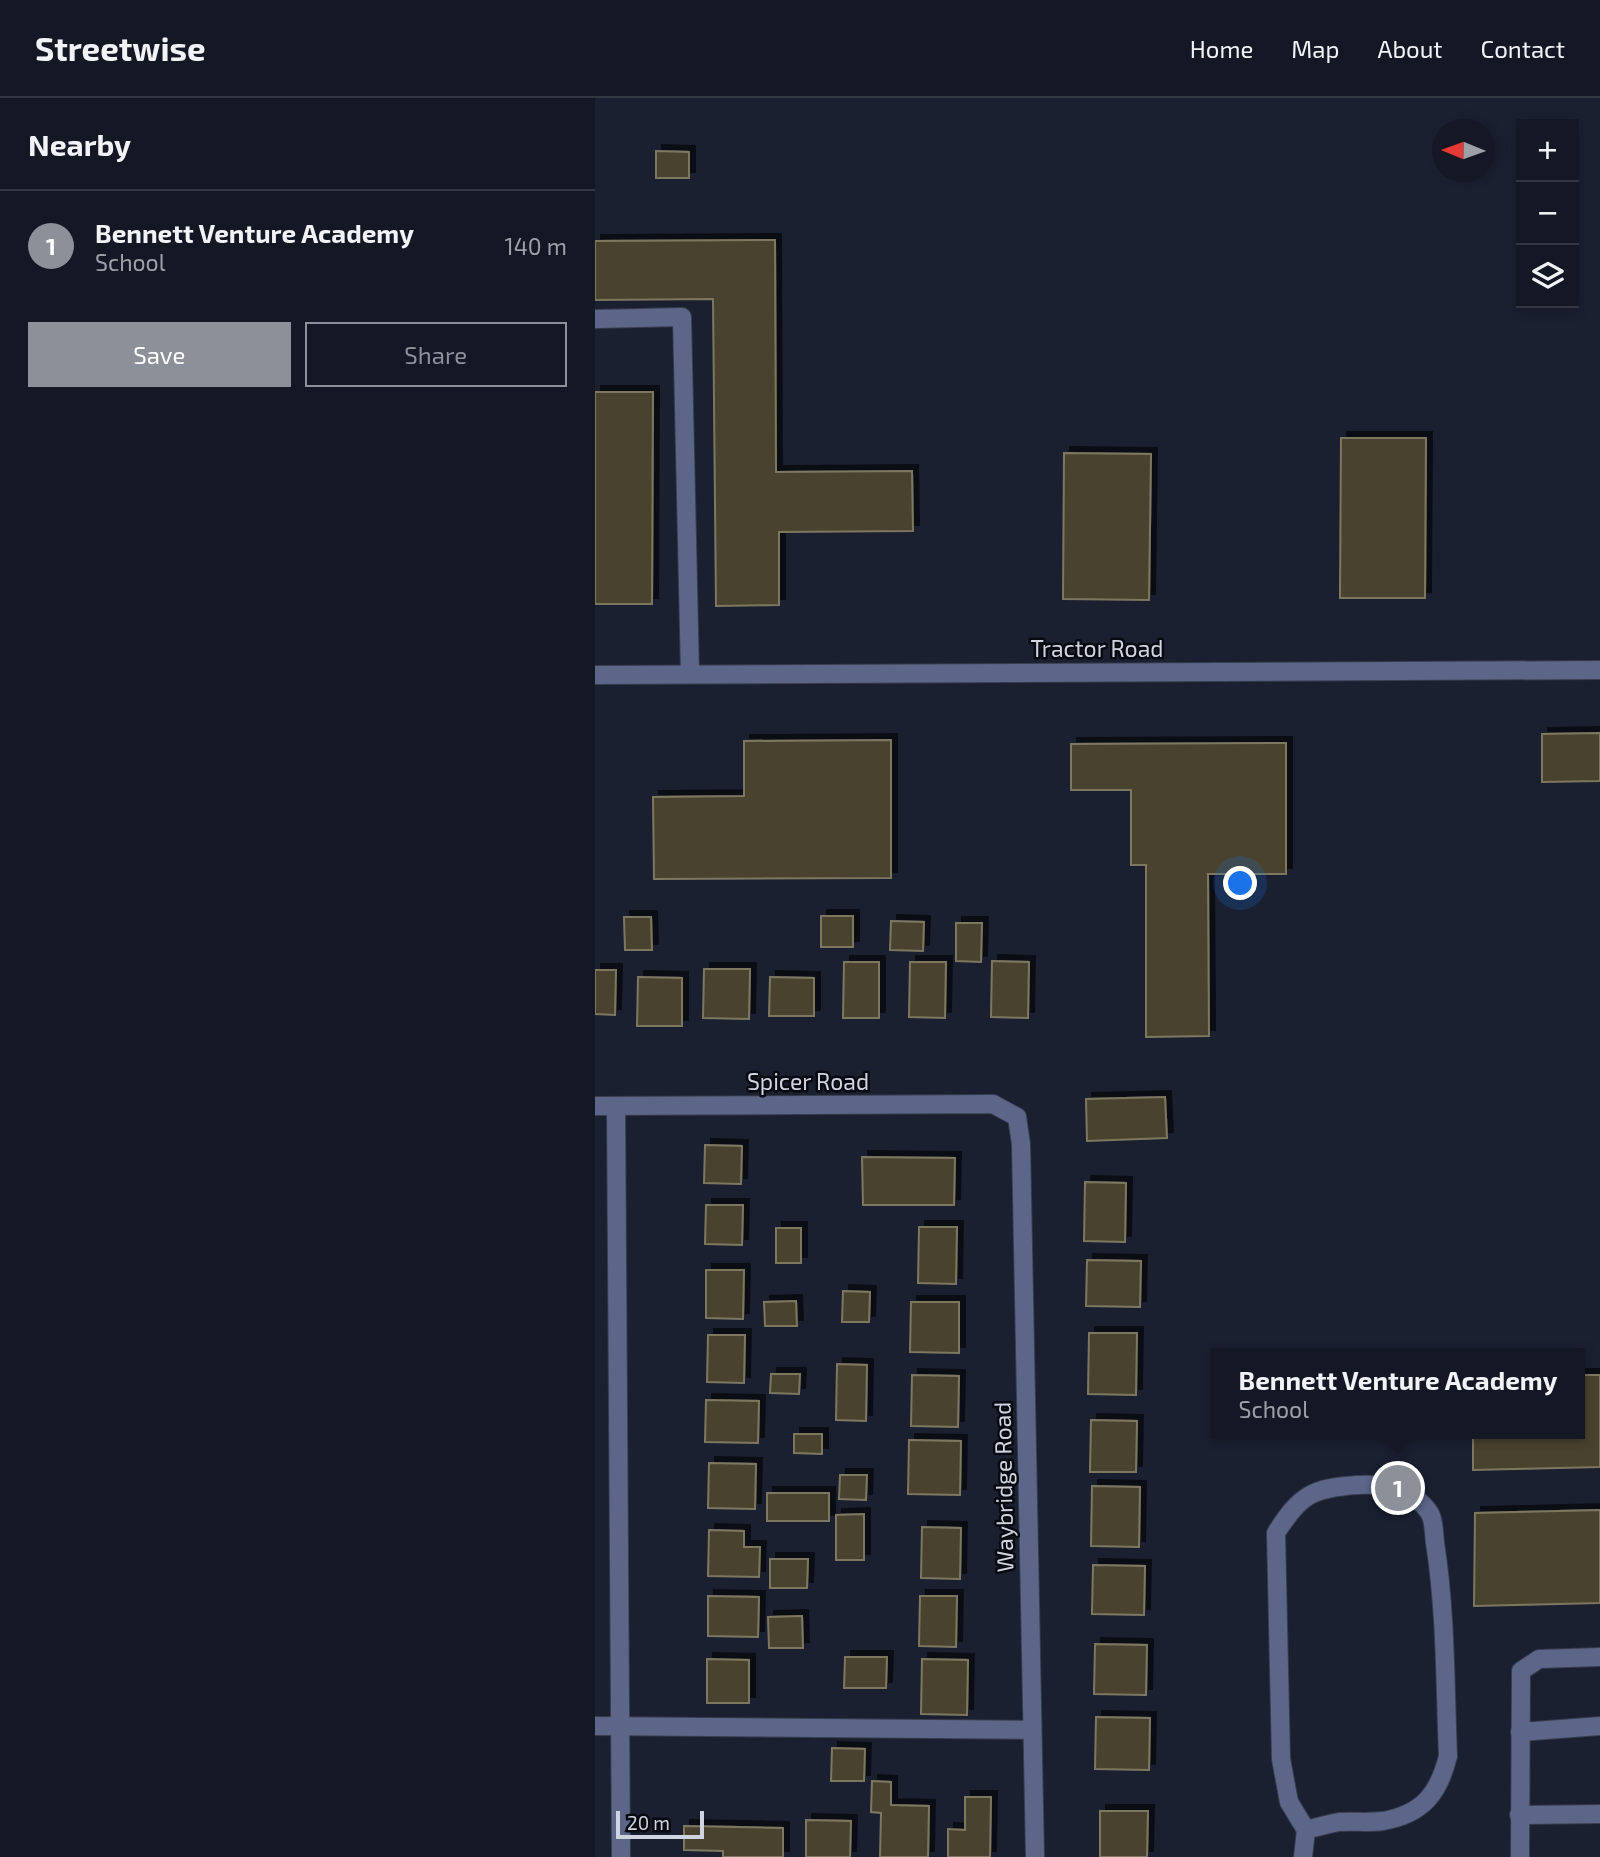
<!DOCTYPE html>
<meta charset="utf-8">
<style>
body{margin:0;font-family:"Exo 2",sans-serif;background:#212532;color:#f1f3f6}
.controls{position:absolute;right:21px;top:21px;display:grid;overflow:hidden;border-radius:0px;box-shadow:0 4px 10px #0003}
.controls button{width:63px;height:63px;display:grid;place-items:center;padding:0;border:0;border-bottom:2px solid #333742;background:#141825;color:#f1f3f6;font:35px sans-serif}
.compass{position:absolute;left:837px;top:21px;width:63px;height:63px;border-radius:50%;background:#141825;box-shadow:0 4px 10px #0003;rotate:271deg}
.scale{position:absolute;left:21px;bottom:18px;width:88px;box-sizing:border-box;padding-left:7px;border:4px solid #d0d4e0;border-top:0;font-size:19px;line-height:24px;white-space:nowrap;color:#d0d4e0;-webkit-text-stroke:5px #080a12;paint-order:stroke}
.you{position:absolute;left:646px;top:786px;width:24px;height:24px;margin:-18px;border:5px solid #fff;border-radius:50%;background:#1a73e8;box-shadow:0 0 0 10px #1a73e833}
.badge{display:grid;place-items:center;width:46px;height:46px;border-radius:50%;background:#8c9099;color:#fff;font-size:23px;font-weight:700}
.pin{position:absolute;translate:-50% -50%;border:4px solid #fff;box-shadow:0 2px 7px #0006}
.popup{position:absolute;left:616px;top:1250px;width:374px;height:91px;box-sizing:border-box;display:grid;place-content:center;border-radius:0px;background:#141825;filter:drop-shadow(0 2px 5px #0005);font-size:23px;white-space:nowrap;color:#9da0a7}
.popup b{font-size:26px;color:#f1f3f6}
.popup::after{content:'';position:absolute;left:50%;top:100%;margin-left:-14px;border:14px solid transparent;border-top-color:#141825}
.list{margin:0;padding:0;list-style:none}
h2{display:flex;justify-content:space-between;align-items:center;height:91px;margin:0;padding:0 28px;font-size:30px}
h2 small{font-size:23px;font-weight:400;color:#9da0a7}
.list li{display:grid;grid-template-columns:46px 1fr auto;gap:21px;align-items:center;box-sizing:border-box;height:112px;padding:0 28px;border-top:2px solid #333742}
.list b{display:block;font-size:26px;white-space:nowrap}
.list p{margin:0;font-size:23px;white-space:nowrap;color:#9da0a7}
.list em{font-size:23px;font-style:normal;color:#9da0a7}
.actions{display:flex;gap:14px;padding:21px 28px}
.actions a{flex:1;padding:16px 0;border:2px solid #8c9099;border-radius:0px;text-align:center;font-size:24px;color:#8c9099}
.actions .main{background:#8c9099;color:#fff}
.icon{flex:none;width:38px;height:38px;fill:none;stroke:currentColor;stroke-width:2;stroke-linecap:round;stroke-linejoin:round}
.map{position:relative;flex:none;width:1005px;height:1759px;overflow:hidden}
header{display:flex;align-items:center;gap:42px;box-sizing:border-box;height:98px;padding:0 35px;background:#141825;border-bottom:2px solid #333742}
header strong{font-size:33px}
nav{display:flex;gap:38px;margin-inline-start:auto;font-size:24px}
main{display:flex}
aside{flex:1;background:#141825}
.map>svg:first-child{display:block}
.building{fill:#49432e;stroke:#7e7761;stroke-width:2;filter:url(#shadow)}
.lines{fill:none;stroke-linecap:round;stroke-linejoin:round}
.minor-casing{stroke:#383d4d;stroke-width:20}
.minor{stroke:#5c6689;stroke-width:18}
.labels{text-anchor:middle;dominant-baseline:central;stroke-width:5;stroke-linejoin:round;paint-order:stroke}
.street-label{font-size:23px;fill:#d0d4e0;stroke:#080a12}
</style>
<header>
<strong>Streetwise</strong>
<nav><a>Home</a><a>Map</a><a>About</a><a>Contact</a></nav>
</header>
<main>
<aside>
<h2>Nearby<small></small></h2>
<ul class="list">
<li><span class="badge">1</span><div><b>Bennett Venture Academy</b><p>School</p></div><em>140 m</em></li>
</ul>
<div class="actions"><a class="main">Save</a><a>Share</a></div>
</aside>
<div class="map">
<svg width="1005" height="1759" viewBox="0 0 1005 1759">
<defs>
<filter id="shadow"><feDropShadow dx="6" dy="-6" stdDeviation="0" flood-color="#0009"/></filter>
</defs>
<rect width="100%" height="100%" fill="#1b2031"/>
<!-- building -->
<g class="building">
<path d="M61,53l33,1v26h-33z"/>
<path d="M180,142l1,232 136,-1 1,60 -134,1v73l-63,1 -3,-307 -118,1v-59z"/>
<path d="M0,294h58l-1,212h-57z"/>
<path d="M746,340h85l-1,160h-85z"/>
<path d="M469,355l87,1 -2,146 -86,-1z"/>
<path d="M1005,635v48l-58,1v-48z"/>
<path d="M296,642v138l-237,1 -1,-82 91,-1v-55z"/>
<path d="M691,645v131h-78l1,162 -63,1v-172h-15v-75h-60v-46z"/>
<rect x="226" y="818" width="32" height="31"/>
<path d="M29,819h27l1,33h-27z"/>
<path d="M296,823l33,1 -1,29 -33,-1z"/>
<path d="M361,825h26l-1,39 -25,-1z"/>
<path d="M397,863l37,1 -1,56 -37,-1z"/>
<path d="M249,864h35v56h-36z"/>
<path d="M315,864h36l-1,56 -36,-1z"/>
<path d="M109,871h46l-1,50 -46,-1z"/>
<path d="M0,872h21l-1,45 -20,-1z"/>
<path d="M43,879l44,1v48h-45z"/>
<path d="M175,879l44,1v38h-45z"/>
<path d="M570,999l2,41 -80,3 -1,-42z"/>
<path d="M110,1047l37,1 -1,38 -37,-1z"/>
<path d="M267,1059l93,1 -1,47h-91z"/>
<path d="M490,1084l41,1 -1,59 -41,-1z"/>
<path d="M111,1107h37l-1,40 -37,-1z"/>
<path d="M324,1129h38l-1,57 -38,-1z"/>
<rect x="181" y="1130" width="25" height="35"/>
<path d="M492,1162l54,1 -1,46 -54,-1z"/>
<path d="M111,1172h38l-1,49 -37,-1z"/>
<path d="M248,1193l27,1 -1,30h-27z"/>
<path d="M201,1203l1,25h-32l-1,-24z"/>
<path d="M316,1204h48v51l-49,-1z"/>
<path d="M494,1235h48l-1,62 -48,-1z"/>
<path d="M113,1237h37l-1,48 -37,-1z"/>
<path d="M242,1266l30,1 -1,56 -30,-1z"/>
<path d="M176,1276h29l-1,20 -29,-1z"/>
<path d="M317,1277l47,1 -1,51 -47,-1z"/>
<path d="M985,1277h20v92l-127,3v-36h107z"/>
<path d="M111,1302l53,1 -1,42 -53,-1z"/>
<path d="M496,1322l46,1 -1,51h-46z"/>
<path d="M199,1336h28v20l-28,-1z"/>
<path d="M314,1342l52,1 -1,54 -52,-1z"/>
<path d="M114,1365l47,1 -1,45 -47,-1z"/>
<path d="M245,1377h27l-1,25 -27,-1z"/>
<path d="M497,1388l48,1 -1,60 -48,-1z"/>
<rect x="172" y="1395" width="62" height="28"/>
<path d="M1005,1412v93l-126,3 1,-93z"/>
<path d="M269,1416v46h-28v-45z"/>
<path d="M327,1429l39,1 -1,51 -39,-1z"/>
<path d="M114,1432l35,1v16h16l-1,30 -51,-1z"/>
<path d="M175,1461h38l-1,29h-37z"/>
<path d="M498,1467l52,1 -1,49 -52,-1z"/>
<path d="M113,1498l51,1 -1,40 -50,-1z"/>
<path d="M325,1498h37l-1,51 -37,-1z"/>
<path d="M207,1518l1,32h-34l-1,-31z"/>
<path d="M500,1546l52,1 -1,50 -52,-1z"/>
<path d="M250,1559h42l-1,31h-42z"/>
<path d="M112,1561l42,1v43h-42z"/>
<path d="M327,1561l46,1 -1,55 -46,-1z"/>
<path d="M501,1619l54,1 -1,52 -54,-1z"/>
<path d="M237,1650l33,1 -1,32h-33z"/>
<path d="M277,1683l19,1v23l38,1 -1,51h-48l1,-44 -10,-1z"/>
<path d="M370,1699h26l-1,60h-42v-28l17,1z"/>
<path d="M505,1713h48l-1,46h-47z"/>
<path d="M211,1722l45,1 -1,36h-44z"/>
<path d="M89,1728l99,2v29h-60v-6l-39,-1z"/>
</g>
<g class="lines">
<defs>
<g id="minor">
<path d="M0,221l87,-2 8,357"/>
<path d="M0,577l1005,-5"/>
<path d="M0,1008l398,-2 24,13 4,27 14,713"/>
<path d="M21,1008l5,751"/>
<path d="M0,1628l437,4"/>
<path d="M925,1634l80,-6"/>
<path d="M924,1717l81,-1"/>
<path d="M708,1759l3,-27 -17,-28 -8,-43 -5,-226c24,-38 36,-45 81,-48 26,-2 57,5 72,27 5,7 5,22 6,31 11,70 10,142 13,213 -9,37 -25,58 -65,65 -15,2 -30,0 -44,1 -11,2 -22,5 -33,8"/>
<path d="M925,1759l1,-186 18,-12 61,-2"/>
</g>
</defs>
<!-- minor casing -->
<use href="#minor" class="minor-casing"/>
<!-- minor -->
<use href="#minor" class="minor"/>
</g>
<g class="labels">
<!-- street labels -->
<g class="street-label">
<text x="502" y="550">Tractor Road</text>
<text x="213" y="983">Spicer Road</text>
<text transform="translate(408 1389) rotate(-91)">Waybridge Road</text>
</g>
</g>
</svg>
<div class="controls">
<button>+</button>
<button>−</button>
<button><svg class="icon" aria-label="layers" viewBox="0 0 24 24"><path d="M12 4l9 5-9 5-9-5zM3 14l9 5 9-5"/></svg></button>
</div>
<svg class="compass" viewBox="-18 -18 36 36"><path d="M0-13l5 13h-10z" fill="#e53935"/><path d="M0 13l5-13h-10z" fill="#9da0a7"/></svg>
<div class="scale">20 m</div>
<div class="you"></div>
<div class="pin badge" style="left:803px;top:1390px">1</div>
<div class="popup"><b>Bennett Venture Academy</b>School</div>
</div>
</main>
